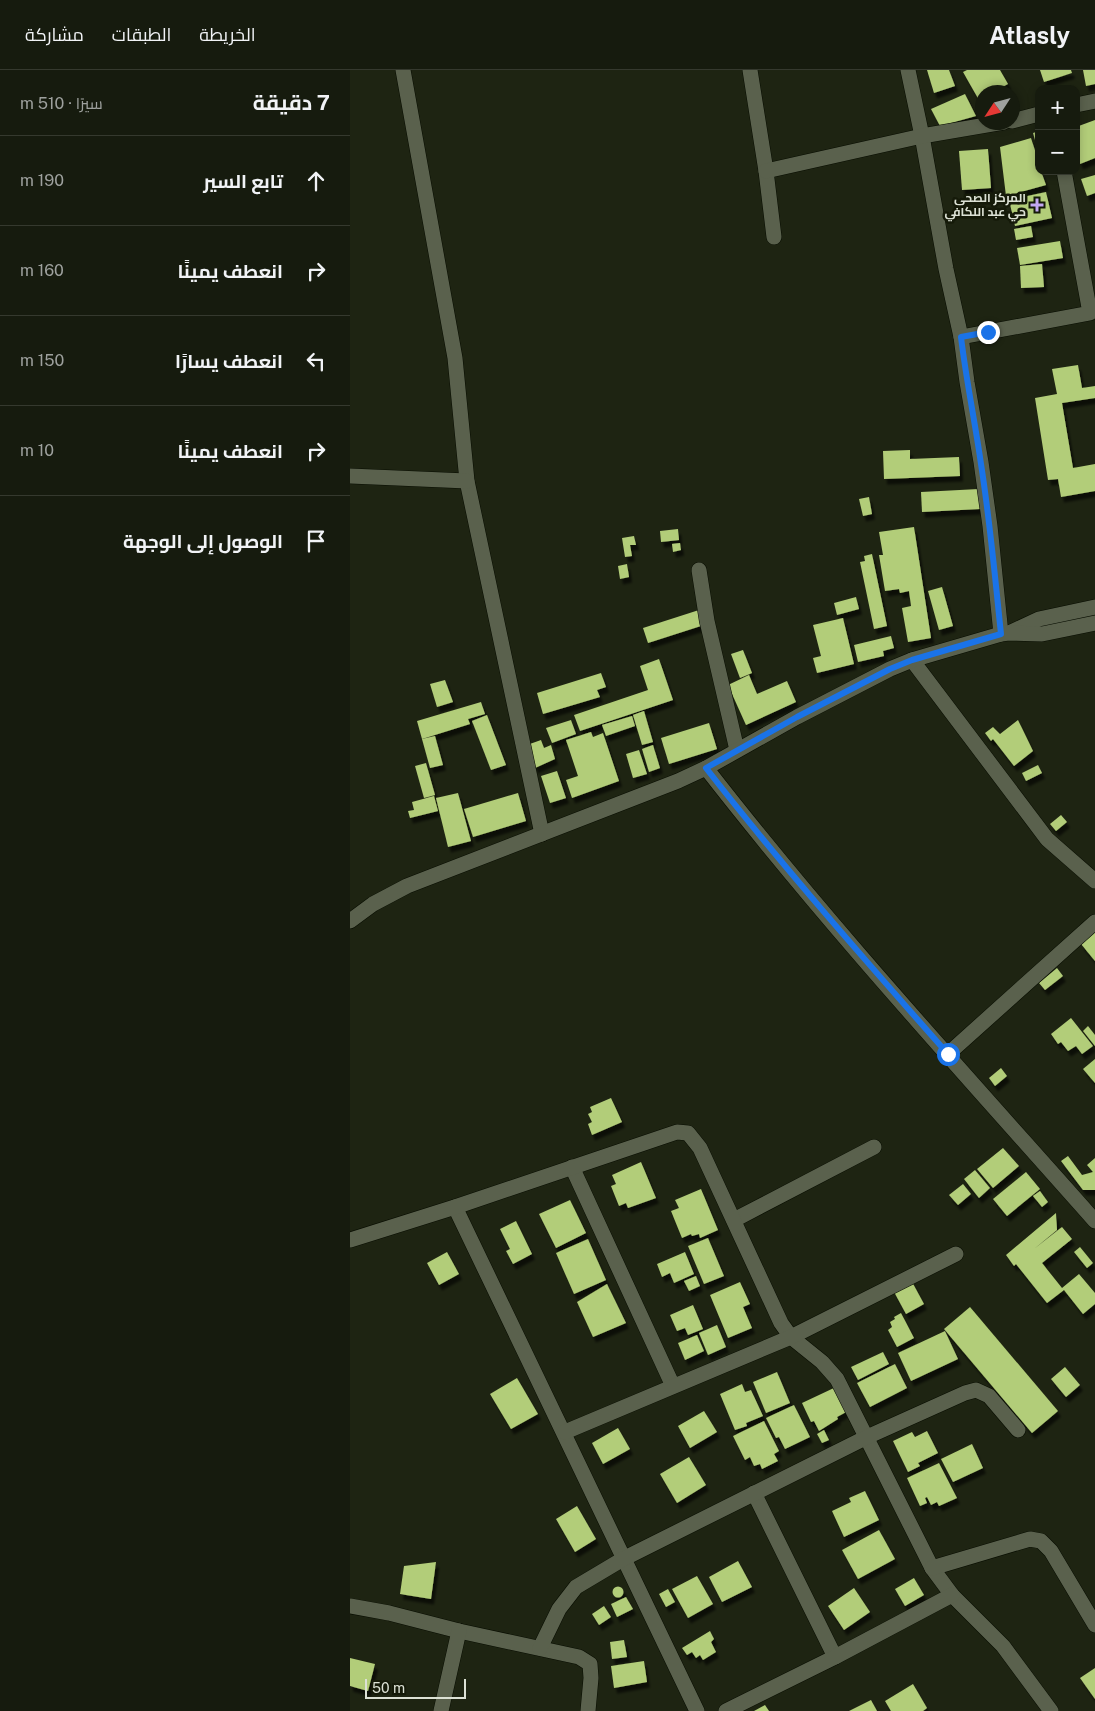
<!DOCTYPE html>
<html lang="ar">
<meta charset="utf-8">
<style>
body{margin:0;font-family:"Public Sans",Cairo,sans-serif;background:#1f2417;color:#f1f3f6;direction:rtl}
.controls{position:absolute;right:15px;top:15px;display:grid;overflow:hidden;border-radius:10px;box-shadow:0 2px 8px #0003}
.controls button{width:45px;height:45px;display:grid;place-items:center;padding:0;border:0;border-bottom:1px solid #35392e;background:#161b0e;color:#f1f3f6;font:25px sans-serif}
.compass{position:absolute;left:625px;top:15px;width:45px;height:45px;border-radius:50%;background:#161b0e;box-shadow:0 2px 8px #0003;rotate:234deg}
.scale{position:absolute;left:15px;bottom:12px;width:101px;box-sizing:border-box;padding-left:5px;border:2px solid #dce1d5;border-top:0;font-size:14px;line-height:18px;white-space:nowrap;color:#dce1d5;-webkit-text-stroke:4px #151a09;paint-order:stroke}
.stop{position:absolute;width:15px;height:15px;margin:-11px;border:4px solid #1a73e8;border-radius:50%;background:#fff}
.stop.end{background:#1a73e8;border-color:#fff;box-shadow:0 1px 5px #0008}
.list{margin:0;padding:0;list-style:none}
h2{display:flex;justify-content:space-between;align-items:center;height:65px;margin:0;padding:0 20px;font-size:21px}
h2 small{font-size:16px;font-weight:400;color:#9ea19e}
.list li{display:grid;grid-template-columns:32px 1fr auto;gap:15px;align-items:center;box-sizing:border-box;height:90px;padding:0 20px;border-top:1px solid #35392e}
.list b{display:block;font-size:19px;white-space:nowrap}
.list em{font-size:16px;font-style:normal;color:#9ea19e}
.icon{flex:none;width:28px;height:28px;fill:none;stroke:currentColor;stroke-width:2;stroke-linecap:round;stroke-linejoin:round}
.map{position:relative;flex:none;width:745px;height:1641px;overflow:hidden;direction:ltr}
header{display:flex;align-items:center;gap:30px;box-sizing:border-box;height:70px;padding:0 25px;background:#161b0e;border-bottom:1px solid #35392e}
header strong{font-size:24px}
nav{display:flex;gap:28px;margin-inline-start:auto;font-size:18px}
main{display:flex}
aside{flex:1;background:#161b0e}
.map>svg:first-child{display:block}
.building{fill:#b2cd79;filter:url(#shadow)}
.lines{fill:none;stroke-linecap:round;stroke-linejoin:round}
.minor-casing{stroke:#080d01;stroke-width:16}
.tertiary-casing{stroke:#080d01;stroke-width:16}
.minor{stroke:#5a614d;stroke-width:15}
.tertiary{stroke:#5a614d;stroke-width:15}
.route{stroke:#1a73e8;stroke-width:6}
.poi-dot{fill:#c2a8f2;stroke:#151a09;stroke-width:2}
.labels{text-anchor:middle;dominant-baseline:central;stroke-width:5;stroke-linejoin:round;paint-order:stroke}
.poi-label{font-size:12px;font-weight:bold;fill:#dce1d5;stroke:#151a09;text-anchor:end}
</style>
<header>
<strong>Atlasly</strong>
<nav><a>الخريطة</a><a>الطبقات</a><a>مشاركة</a></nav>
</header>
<main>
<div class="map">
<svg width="745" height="1641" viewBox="0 0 745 1641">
<defs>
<filter id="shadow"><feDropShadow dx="3" dy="5.5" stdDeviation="1" flood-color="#0009"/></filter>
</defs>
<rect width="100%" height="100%" fill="#1e2412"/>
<!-- building -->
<g class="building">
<path d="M577,0h22l6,16 -21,7z"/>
<path d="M617,0h33l8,14 -15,8h-11v7l-3,1 -16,-28z"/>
<path d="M690,0h31l1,3 -28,9z"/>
<path d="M733,0h12v14l-9,2z"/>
<path d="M615,24l11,22 -36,10 -9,-17z"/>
<path d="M745,50v38l-15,6 -4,-10v-27z"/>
<path d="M689,61v20h-1l-5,-18z"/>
<path d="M681,68l8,25v8h2l5,14 -40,11 -6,-49z"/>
<path d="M638,79l3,39 -29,2 -3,-39z"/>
<path d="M745,105v18l-8,3 -6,-17z"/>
<path d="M696,122l6,26 -37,8 -6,-26z"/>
<path d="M681,156l2,11 -17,3 -2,-11z"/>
<path d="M710,171l3,17 -43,7 -3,-17z"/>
<path d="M692,194l2,23 -23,1 -1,-22z"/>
<path d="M728,295l4,23 13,-2v12l-33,5 11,65 22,-4v27l-34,6 -3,-18 -10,1 -13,-82 22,-4 -5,-25z"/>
<path d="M560,380v9l49,-2 1,19 -76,3 -1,-28z"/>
<path d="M629,419l1,20 -58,3 -1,-20z"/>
<path d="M519,427l3,17 -9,2 -4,-17z"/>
<path d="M564,457l17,111 -23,4 -6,-34 9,-2 -2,-15 -9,2 -1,-4 -14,2 -6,-36h4l-4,-23z"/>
<path d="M328,459l1,11 -18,2 -1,-11z"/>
<path d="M284,466l2,9h-6l2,11 -7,1 -3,-19z"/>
<path d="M330,473l1,7 -8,2 -1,-8z"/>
<path d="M522,484l15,72 -13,3 -14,-67 5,-1 -1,-5z"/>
<path d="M277,494l2,13 -9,2 -2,-13z"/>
<path d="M592,517l11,39 -14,4 -11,-39z"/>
<path d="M506,527l3,12 -22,6 -3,-12z"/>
<path d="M349,540l5,15 -56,18 -5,-15z"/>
<path d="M493,548l11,46 -37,9 -4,-15 8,-2 -8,-31z"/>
<path d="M541,566l3,12 -11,3 1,5 -26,6 -4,-17z"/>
<path d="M393,580l9,23 -12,5 -9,-24z"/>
<path d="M309,589l14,41 -93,31 -6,-16 74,-25 -8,-24z"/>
<path d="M251,603l5,14 -9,3 3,7 -57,17 -6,-21z"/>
<path d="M399,605l8,19 30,-13 9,21 -50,23 -18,-40z"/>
<path d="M95,610l8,22 -16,5 -7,-23z"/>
<path d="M131,632l4,12 -17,5 2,5 -48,15 -5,-18z"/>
<path d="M294,641l9,31 -11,3 -9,-30z"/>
<path d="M137,645l19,50 -15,5 -19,-49z"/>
<path d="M282,646l3,10 -29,10 -4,-11z"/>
<path d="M221,650l5,14 -24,9 -6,-15z"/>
<path d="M668,650l15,31 -19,15 -21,-27 -2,2 -6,-8 8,-6 7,7z"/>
<path d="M359,653l8,26 -48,15 -8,-26z"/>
<path d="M241,662l2,5 10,-4 16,48 -47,17 -6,-18 12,-4 -12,-36z"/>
<path d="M85,666l8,29 -13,3 -8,-29z"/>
<path d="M191,670l3,8 7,-3 4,14 -20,9 -8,-23z"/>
<path d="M303,675l7,23 -11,4 -7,-23z"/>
<path d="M289,680l8,24 -14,4 -7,-24z"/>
<path d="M76,693l9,32 -11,3 -9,-32z"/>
<path d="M688,695l4,8 -16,8 -4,-8z"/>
<path d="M207,701l9,27 -16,5 -9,-27z"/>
<path d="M108,723l13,48 -23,6 -12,-49z"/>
<path d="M168,723l8,28 -53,16 -9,-28z"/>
<path d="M84,726l4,15 -28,7 -2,-7 6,-1 -2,-8z"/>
<path d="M711,745l6,7 -11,9 -6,-7z"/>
<path d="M745,862v29l-14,-17z"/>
<path d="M707,898l6,8 -18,14 -6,-7z"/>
<path d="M721,948l22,28 -11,8 -6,-8 -8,5 -7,-9 -3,2 -7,-10z"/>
<path d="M738,956l7,9v11l-12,-15z"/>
<path d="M745,989v24l-12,-14z"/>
<path d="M651,998l6,8 -12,10 -6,-8z"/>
<path d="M261,1028l11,24 -30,13 -4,-11 4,-2 -4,-8 4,-2 -2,-5z"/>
<path d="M653,1078l16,18 -26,22 -16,-19z"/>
<path d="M718,1086l14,19 11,-3 -6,-7 8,-7v32h-12l-22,-29z"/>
<path d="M291,1092l15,36 -28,10 -2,-5 -7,3 -8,-20 5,-2 -4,-9z"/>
<path d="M625,1100l15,18 -11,10 -15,-19z"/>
<path d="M676,1102l14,17 -33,27 -14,-17z"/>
<path d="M613,1114l8,10 -13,11 -9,-10z"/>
<path d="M351,1119l17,41 -18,8 -1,-4 -7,2 -1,-2 -9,4 -11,-27 8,-3 -4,-8z"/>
<path d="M690,1121l8,11 -6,5 -9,-11z"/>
<path d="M220,1130l16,33 -30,15 -17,-34z"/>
<path d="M706,1143l1,17 -23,19 28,-22 10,12 -30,24 20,25 17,-14 16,19v11l-12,10 -19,-24 -17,13 -31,-39 -2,2 -8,-11z"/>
<path d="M166,1151l16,33 -19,10 -7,-13 4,-2 -10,-20z"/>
<path d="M358,1168l16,38 -20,8 -16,-38z"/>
<path d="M238,1169l18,41 -32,14 -18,-41z"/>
<path d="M730,1177l13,16 -6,5 -13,-16z"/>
<path d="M97,1182l12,22 -20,11 -12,-22z"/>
<path d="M335,1182l9,22 -20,9 -4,-10 -8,4 -5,-13z"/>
<path d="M346,1206l4,10 -11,5 -5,-10z"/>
<path d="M561,1210l13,24 -18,10 -13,-24z"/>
<path d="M390,1212l10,22 -7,3 9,21 -24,10 -18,-43z"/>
<path d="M257,1214l19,39 -33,14 -16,-35z"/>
<path d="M343,1235l10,24 -15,6 -3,-7 -8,3 -7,-16z"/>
<path d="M620,1237l88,104 -26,22 -88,-104z"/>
<path d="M551,1243l13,25 -17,9 -9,-17 4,-3 -2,-5 5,-3 -1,-2z"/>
<path d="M367,1255l9,22 -18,8 -9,-22z"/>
<path d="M595,1261l13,28 -47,22 -13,-28z"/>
<path d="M347,1265l7,16 -19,9 -7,-17z"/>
<path d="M533,1282l6,12 -31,16 -7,-13z"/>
<path d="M545,1294l12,24 -37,19 -13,-24z"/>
<path d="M715,1297l15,18 -14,12 -15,-18z"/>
<path d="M427,1302l13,31 -24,10 -13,-31z"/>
<path d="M167,1308l21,36 -27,15 -21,-35z"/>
<path d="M392,1314l3,8 6,-2 12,26 -17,7 1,3 -12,4 -15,-36z"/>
<path d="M486,1317l12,24 -11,6 1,2 -19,12 -5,-10 -3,1 -9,-19z"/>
<path d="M444,1335l16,32 -25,12 -6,-12 -3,1 -10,-20z"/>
<path d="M354,1341l13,21 -27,16 -12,-22z"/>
<path d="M414,1351l15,30 -5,3 4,7 -16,8 -2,-5 -6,2 -4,-9 -5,3 -12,-24z"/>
<path d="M268,1358l12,21 -27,15 -11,-21z"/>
<path d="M474,1360l5,10 -7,3 -5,-9z"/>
<path d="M577,1361l11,22 -20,10 2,3 -12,6 -15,-31 19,-9 3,5z"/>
<path d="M622,1374l11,24 -30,14 -12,-23z"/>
<path d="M339,1387l17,28 -29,18 -17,-29z"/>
<path d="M589,1393l18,35 -18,8 -2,-4 -6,3 -4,-8 -2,1 2,5 -7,3 -13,-28z"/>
<path d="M515,1421l14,29 -35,17 -12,-26 19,-9 -2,-4z"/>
<path d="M227,1436l19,33 -21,13 -19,-33z"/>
<path d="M529,1460l16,29 -37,20 -16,-29z"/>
<path d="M388,1491l14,26 -30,15 -13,-25z"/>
<path d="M86,1492l-5,37 -31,-5 4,-28z"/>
<path d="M347,1506l16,28 -25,14 -16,-29z"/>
<path d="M564,1508l10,17 -19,11 -10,-17z"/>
<circle cx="268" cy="1522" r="5.5"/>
<path d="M504,1518l16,24 -26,18 -16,-24z"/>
<path d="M318,1519l7,13 -9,5 -7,-13z"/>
<path d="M276,1527l7,12 -16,8 -6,-13z"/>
<path d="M254,1536l7,11 -12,8 -7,-11z"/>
<path d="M360,1561l4,8 -3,3 5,10 -13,8 -3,-5 -4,3 -4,-6 -5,3 -5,-7z"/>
<path d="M274,1570l3,17 -15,2 -2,-17z"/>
<path d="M0,1588l25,6 -7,27 -18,-5z"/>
<path d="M294,1591l3,21 -33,6 -3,-22z"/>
<path d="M745,1598v31l-15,-21z"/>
<path d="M563,1614l14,24 -4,3h-32l-6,-10z"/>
<path d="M521,1630l6,11h-28z"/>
<path d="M415,1635l4,6h-15z"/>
</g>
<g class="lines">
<defs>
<g id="minor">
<path d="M53,0l52,288 12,123 75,353"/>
<path d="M400,0l16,101 8,66"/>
<path d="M558,0l14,66 24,133 15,68 6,45 14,80 9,64 11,108"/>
<path d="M726,35l19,-4"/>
<path d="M662,51l27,-7"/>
<path d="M416,101l156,-35 82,-14"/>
<path d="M611,267l129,-24 -26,-142"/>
<path d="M0,406l117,5"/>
<path d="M349,500l8,51 30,129"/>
<path d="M562,590l135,179 48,42"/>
<path d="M356,698c122,157 257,304 389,453"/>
<path d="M598,984l147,-132"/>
<path d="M222,1097l101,219"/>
<path d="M105,1137l242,504"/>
<path d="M384,1150l140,-73"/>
<path d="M0,1170l105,-33 222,-75 11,1 12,15 81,175 10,14 31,25 15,17 95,189 20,27 51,51 48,65"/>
<path d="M215,1362l226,-95 165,-83"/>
<path d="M404,1423l81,164"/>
<path d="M582,1498l98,-29 11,2 10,10 44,74"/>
<path d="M0,1536l39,7 70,18 120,26 11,7 1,14 -3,33"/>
<path d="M190,1578l19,-39 17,-22 47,-28 244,-122 98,-44 11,-3 13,6 29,34"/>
<path d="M91,1641l18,-80"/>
<path d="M376,1641l109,-54 117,-62"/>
</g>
<g id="tertiary">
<path d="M661,562l28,-13 56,-12"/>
<path d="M0,851l23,-17 34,-18 271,-105 28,-13 91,-51 93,-48 22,-9 89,-26 8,-1 33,1 53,-11"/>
</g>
</defs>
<!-- minor casing -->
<use href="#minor" class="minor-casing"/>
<!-- tertiary casing -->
<use href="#tertiary" class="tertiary-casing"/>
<!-- minor -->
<use href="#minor" class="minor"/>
<!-- tertiary -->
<use href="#tertiary" class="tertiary"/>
</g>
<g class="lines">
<!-- route -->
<path class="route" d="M598,984c-83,-94 -165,-187 -242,-286l91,-51 93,-48 22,-9 89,-26c-6,-57 -11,-113 -20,-170 -6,-42 -15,-85 -20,-127l27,-5"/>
</g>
<!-- markers -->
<path class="poi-dot" d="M684.5 127.5h5v5h5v5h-5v5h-5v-5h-5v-5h5z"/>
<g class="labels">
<!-- poi labels -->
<g class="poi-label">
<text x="676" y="128">المركز الصحي<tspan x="676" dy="14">حي عبد اللكافي</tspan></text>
</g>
</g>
</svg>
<div class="controls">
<button>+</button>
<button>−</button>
</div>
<svg class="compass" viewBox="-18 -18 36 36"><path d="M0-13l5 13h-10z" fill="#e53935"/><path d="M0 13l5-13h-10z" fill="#9ea19e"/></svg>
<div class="scale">50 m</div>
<div class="stop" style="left:598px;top:984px"></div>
<div class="stop end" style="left:638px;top:262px"></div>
</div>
<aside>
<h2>7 دقيقة<small>سيرًا · 510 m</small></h2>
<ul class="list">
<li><svg class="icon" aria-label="ahead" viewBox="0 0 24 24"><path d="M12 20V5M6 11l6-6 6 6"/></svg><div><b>تابع السير</b></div><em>190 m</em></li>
<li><svg class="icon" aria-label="right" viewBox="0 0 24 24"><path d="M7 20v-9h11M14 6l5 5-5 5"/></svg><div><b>انعطف يمينًا</b></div><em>160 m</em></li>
<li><svg class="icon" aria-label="left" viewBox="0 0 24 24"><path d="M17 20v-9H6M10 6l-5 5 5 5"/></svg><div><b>انعطف يسارًا</b></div><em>150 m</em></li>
<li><svg class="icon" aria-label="right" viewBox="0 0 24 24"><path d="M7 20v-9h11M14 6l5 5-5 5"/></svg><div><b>انعطف يمينًا</b></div><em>10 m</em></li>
<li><svg class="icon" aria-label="arrive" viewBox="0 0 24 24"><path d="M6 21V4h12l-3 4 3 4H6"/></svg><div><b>الوصول إلى الوجهة</b></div></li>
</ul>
</aside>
</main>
